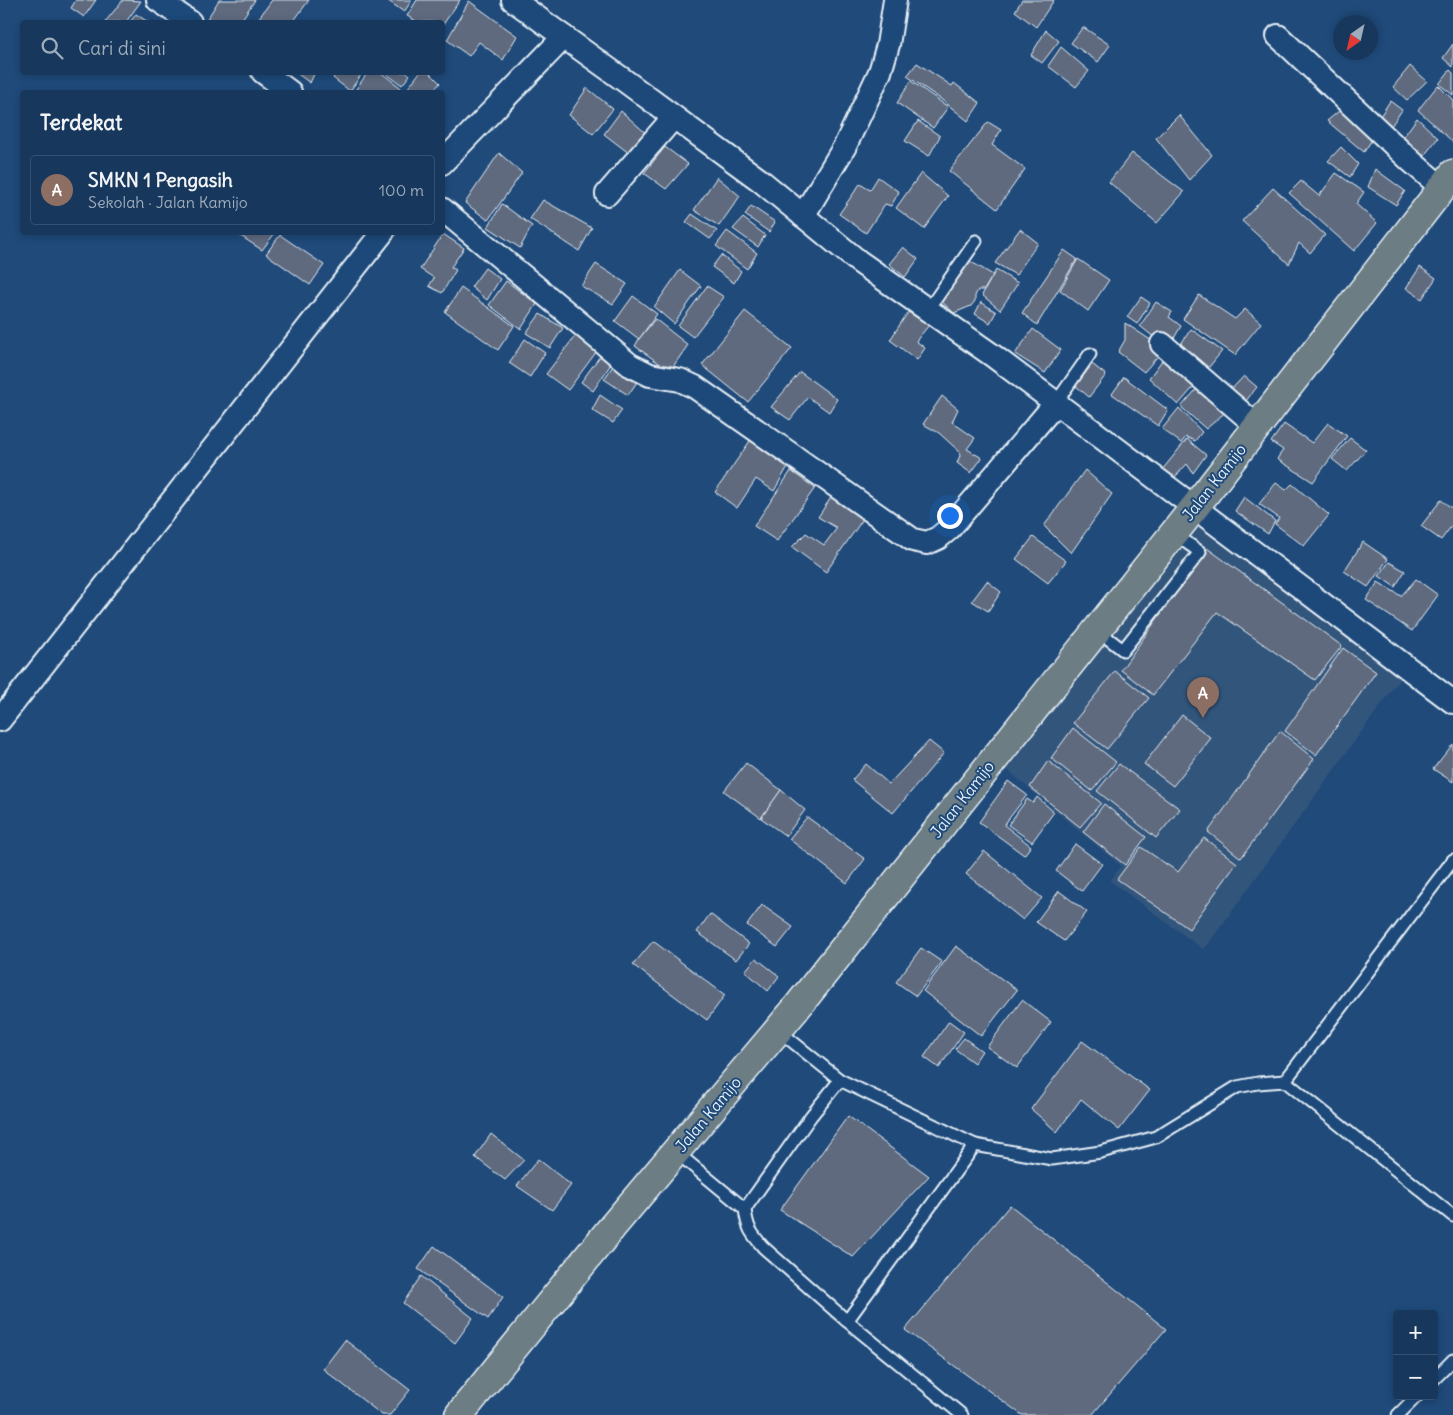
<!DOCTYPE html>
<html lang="id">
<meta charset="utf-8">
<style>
body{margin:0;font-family:Delius,sans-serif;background:#203f62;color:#f1f3f6}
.controls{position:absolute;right:15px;bottom:15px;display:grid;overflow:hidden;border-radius:5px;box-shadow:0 2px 8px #0003}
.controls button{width:45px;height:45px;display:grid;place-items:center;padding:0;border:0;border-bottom:1px solid #365272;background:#17385c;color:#f1f3f6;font:25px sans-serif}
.compass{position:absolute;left:1333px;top:15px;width:45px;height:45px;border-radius:50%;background:#17385c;box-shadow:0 2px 8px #0003;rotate:214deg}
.you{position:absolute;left:949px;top:515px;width:18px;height:18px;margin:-12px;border:4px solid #fff;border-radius:50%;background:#1a73e8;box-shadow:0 0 0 8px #1a73e833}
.badge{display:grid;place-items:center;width:32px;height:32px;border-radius:50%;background:#ffd166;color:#fff;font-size:16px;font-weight:700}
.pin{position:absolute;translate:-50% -41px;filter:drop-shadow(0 1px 2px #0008)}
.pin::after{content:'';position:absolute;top:26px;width:18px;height:15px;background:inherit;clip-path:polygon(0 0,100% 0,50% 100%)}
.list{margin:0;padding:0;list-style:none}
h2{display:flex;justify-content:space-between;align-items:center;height:65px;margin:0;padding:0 20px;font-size:21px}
h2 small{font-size:16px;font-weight:400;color:#9eacbb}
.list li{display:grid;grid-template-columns:32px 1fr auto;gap:15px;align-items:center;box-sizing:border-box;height:70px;margin:0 10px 10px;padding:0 10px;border:1px solid #365272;border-radius:5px}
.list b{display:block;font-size:19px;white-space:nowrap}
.list p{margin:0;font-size:16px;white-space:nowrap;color:#9eacbb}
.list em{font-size:16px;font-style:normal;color:#9eacbb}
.icon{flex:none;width:28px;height:28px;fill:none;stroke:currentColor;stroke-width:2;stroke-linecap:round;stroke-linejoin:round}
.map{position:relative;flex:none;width:1453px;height:1415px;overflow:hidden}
.search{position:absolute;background:#17385c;box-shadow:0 2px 8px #0003;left:20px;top:20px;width:425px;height:55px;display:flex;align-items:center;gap:12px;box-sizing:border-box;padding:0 18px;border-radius:5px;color:#9eacbb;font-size:19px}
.panel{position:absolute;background:#17385c;box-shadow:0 2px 8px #0003;left:20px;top:90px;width:425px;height:145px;border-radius:5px}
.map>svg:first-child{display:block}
.built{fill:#32547c}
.building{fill:#5f6b7f;stroke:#e8f1f8}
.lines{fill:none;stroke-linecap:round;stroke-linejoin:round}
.service-casing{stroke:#e8f1f8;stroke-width:15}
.minor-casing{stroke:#e8f1f8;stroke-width:26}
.primary-casing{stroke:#e8f1f8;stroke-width:31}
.service{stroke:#1f4a7a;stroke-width:11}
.minor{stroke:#1f4a7a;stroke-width:22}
.primary{stroke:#6d7d84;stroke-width:28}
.labels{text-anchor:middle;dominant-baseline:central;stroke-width:4;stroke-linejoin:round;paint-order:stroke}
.street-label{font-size:16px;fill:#e8f1f8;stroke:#1f4a7a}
</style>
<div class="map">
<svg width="1453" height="1415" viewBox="0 0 1453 1415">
<rect width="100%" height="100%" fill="#1f4a7a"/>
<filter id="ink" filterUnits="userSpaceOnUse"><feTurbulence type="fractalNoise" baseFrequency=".02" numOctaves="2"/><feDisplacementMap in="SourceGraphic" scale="10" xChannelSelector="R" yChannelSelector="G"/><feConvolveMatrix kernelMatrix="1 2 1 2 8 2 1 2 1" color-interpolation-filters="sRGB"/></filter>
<g filter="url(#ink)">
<!-- built -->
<path class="built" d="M1195,519l209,154 -200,277 -94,-69 11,-15 -123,-104z"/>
<!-- building -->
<g class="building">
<path d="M76,0h20l-12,17 -13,-9z"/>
<path d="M123,0l18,1 -15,21h-21z"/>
<path d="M219,0h36l-15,22h-28l-5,-3z"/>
<path d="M272,0h37l-16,22h-37z"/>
<path d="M387,0h25l-8,12z"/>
<path d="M417,0h43l-18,26v-4h-24l-11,-6z"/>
<path d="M1022,0h32l-18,27 -21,-16z"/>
<path d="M469,1l48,35 -14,24 -24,-18 -10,14 -22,-16z"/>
<path d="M136,14l12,8h-18z"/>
<path d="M1083,27l27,18 -12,17 -27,-19z"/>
<path d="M1046,30l13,11 -17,22 -11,-8z"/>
<path d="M1453,44v23l-10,-9z"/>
<path d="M1061,47l28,24 -13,16 -28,-21z"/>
<path d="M917,63l35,23 2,-3 26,20 -12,18 -26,-21 -35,-24z"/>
<path d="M1410,66l17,15 -20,19 -14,-13z"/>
<path d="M1450,70l3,3v22l-14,-11z"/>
<path d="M295,72h20l-5,11z"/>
<path d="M337,72h26l-13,19 -17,-13z"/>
<path d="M368,72h12l20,15 -3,5h-43z"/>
<path d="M384,72h22l4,3 -8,10z"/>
<path d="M420,72h9l11,11 -8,9h-27z"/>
<path d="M911,81l37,26 -15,21 -36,-25z"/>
<path d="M1438,85l15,15v42l-35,-32z"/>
<path d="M587,88l26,21 -20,25 -24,-19z"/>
<path d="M1390,101l12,9 -13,19 -12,-8z"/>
<path d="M1345,106l30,29 -11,17 -37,-31z"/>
<path d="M621,111l27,24 -14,22 -30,-23z"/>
<path d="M1179,115l33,40 -23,25 -33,-42z"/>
<path d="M1417,118l21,20 -19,24 -20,-19z"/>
<path d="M918,121l22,15 -11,20 -24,-15z"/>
<path d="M988,122l13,8 -9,15 33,24 -28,40 -48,-38z"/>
<path d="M665,147l23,17 -22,25 -22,-16z"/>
<path d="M1341,147l17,17 -8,13 -22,-16z"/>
<path d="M499,153l23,20 -34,47 -23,-17z"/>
<path d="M1132,153l52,39 -27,31 -48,-41z"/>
<path d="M1375,169l30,22 -9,14 -28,-18z"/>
<path d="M921,173l27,23 -24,33 -28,-21z"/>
<path d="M1336,173l28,19 -8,12 21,19 -23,28 -65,-58 12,-12 18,15z"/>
<path d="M717,177l23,19 -21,30 -25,-16z"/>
<path d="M878,177l21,15 -8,14 -6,-2 -19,29 -27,-19 21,-30 10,6z"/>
<path d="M1273,188l52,47 -15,18 -11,-10 -10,21 -47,-43z"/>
<path d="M543,200l49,28 -13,23 -49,-32z"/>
<path d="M502,204l30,22 -12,22 -32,-21z"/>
<path d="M751,206l24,16 -6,10 -24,-17z"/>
<path d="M692,214l25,17 -7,8 -24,-17z"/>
<path d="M743,218l22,17 -7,12 -25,-18z"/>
<path d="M1020,229l18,14 -22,32 -21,-12z"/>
<path d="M727,231l30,22 -10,16 -31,-23z"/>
<path d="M241,232h34v1l-13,17 -23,-15z"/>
<path d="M443,234l21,14 -13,19 5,3 -14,23 -13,-7 5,-8 -14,-9z"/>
<path d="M280,235l44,30 -14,20 -44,-31z"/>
<path d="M903,247l15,12 -13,18 -16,-13z"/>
<path d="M1064,250l13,9 -40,66 -15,-12z"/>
<path d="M721,255l20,16 -7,12 -22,-16z"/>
<path d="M1078,259l31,21 -21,31 -28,-21z"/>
<path d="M968,260l25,15 -9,15h-6l-3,6v5l-4,5 -17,7 -15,-14z"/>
<path d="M596,264l31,20 -14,20 -32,-18z"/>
<path d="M1420,267l16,11 -14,21 -16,-11z"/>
<path d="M485,268l15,11 -13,21 -16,-13z"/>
<path d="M680,270l21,16 -27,38 -20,-17z"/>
<path d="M996,270l22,13 -18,27 -18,-15z"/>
<path d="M506,281l31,23 -16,25 -32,-24z"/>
<path d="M707,286l17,11 -31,40 -15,-11z"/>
<path d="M461,288l53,38 -16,24 -53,-38z"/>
<path d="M1199,295l36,24 10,-10 16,14 -26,32 -52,-36z"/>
<path d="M633,296l24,18 -18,25 -24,-18z"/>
<path d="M1141,297l9,6 -13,21 -10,-7z"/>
<path d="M981,302l15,10 -6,11 -15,-9z"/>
<path d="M1156,302l16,10 -3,5 12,9 -8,14 -12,-9 -6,7 -15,-12z"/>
<path d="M745,311l47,37 -44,54 -46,-37z"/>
<path d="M908,312l21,13 -13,16 9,7 -8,12 -27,-20z"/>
<path d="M540,314l23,14 -13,20 -24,-15z"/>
<path d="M655,319l33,26 -18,26 -35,-25 4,-7z"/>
<path d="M1125,323l33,22 -1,12 -13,15 -26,-20 7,-12z"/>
<path d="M1033,329l28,21 -16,23 -30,-19z"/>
<path d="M1191,329l31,22 -17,21 -29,-21z"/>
<path d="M579,331l21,16 -32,43 -22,-16z"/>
<path d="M525,339l20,14 -15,24 -21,-14z"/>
<path d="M603,352l10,9 -20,30 -12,-9z"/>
<path d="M1166,355l32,27 -20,23 -29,-27z"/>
<path d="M1092,364l14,11 -17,22 -13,-11z"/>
<path d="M613,366l24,16 -9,13 -24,-16z"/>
<path d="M800,372l37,27 -8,13 -21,-15 -18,23 -19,-13z"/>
<path d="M1244,376l13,11 -16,20 -14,-13z"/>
<path d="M1124,377l44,33 -10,16 -46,-32z"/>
<path d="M1201,384l28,25 -23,20 -25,-22z"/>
<path d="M600,395l22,15 -9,13 -21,-13z"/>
<path d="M942,396l16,13 -6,13 23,16 -8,11 15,9 -11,15 -14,-10 4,-10 -22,-20 -16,-9z"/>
<path d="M1179,408l23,24 -7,9 -9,-4 -5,6 -19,-14z"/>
<path d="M1328,423l19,13 -34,46 -36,-23 6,-9 -12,-8 13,-18 28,19z"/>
<path d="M754,435l37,26 -17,30 -18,-12 -19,29 -22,-16z"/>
<path d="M1350,438l16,12 -19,21 -15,-12z"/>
<path d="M1187,439l19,16 -13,18 -6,-9 -12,13 -13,-7z"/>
<path d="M1085,470l27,24 -41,59 -27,-27z"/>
<path d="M791,471l24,17 -38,53 -23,-15z"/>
<path d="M1276,483l10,7 6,-6 37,31 -25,31 -29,-22 4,-6 -20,-14z"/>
<path d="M832,496l31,23 -37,53 -34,-25 14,-14 18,12 13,-17 -19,-11z"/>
<path d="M1244,497l31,24 -7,13 -33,-23z"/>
<path d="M1441,500l12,9v15l-12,16 -20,-14z"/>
<path d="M1033,537l33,24 -18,22 -32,-24z"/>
<path d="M1363,542l25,17 -20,28 -24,-16z"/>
<path d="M1207,548l135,98 -27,34 -98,-68 -64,83 -32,-25z"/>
<path d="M1389,562l16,9 -10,16 -16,-11z"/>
<path d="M1416,579l22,16 -26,36 -46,-31 12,-18 23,14z"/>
<path d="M987,581l14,11 -13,19 -16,-10z"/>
<path d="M1343,648l33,24 -60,83 -31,-24z"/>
<path d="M1115,671l34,27 -42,51 -34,-26z"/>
<path d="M1182,715l29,23 -38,48 -29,-22z"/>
<path d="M1073,728l43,34 -24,29 -41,-33z"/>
<path d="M1280,731l34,28 -73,99 -33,-26z"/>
<path d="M929,741l15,12 -51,60 -41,-33 14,-16 23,20z"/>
<path d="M1453,744v38l-20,-13z"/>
<path d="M1048,761l53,42 -21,24 -50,-40z"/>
<path d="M746,763l35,27 -20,28 -37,-27z"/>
<path d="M1119,764l61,45 -24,29 -59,-47z"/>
<path d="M1008,781l19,14 -23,30 27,21 -7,9 -45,-33z"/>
<path d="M781,790l24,20 -19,26 -25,-18z"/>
<path d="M1037,797l17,15 -22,30 -24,-17 19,-26 6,4z"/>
<path d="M1104,804l42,33 -21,28 -42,-33z"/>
<path d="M807,817l58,42 -18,24 -58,-44z"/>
<path d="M1204,838l33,25 -48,66 -72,-50 24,-32 37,25z"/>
<path d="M1075,844l27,20 -20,27 -26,-20z"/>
<path d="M984,851l58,47 -19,22 -57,-46z"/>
<path d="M1059,891l28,21 -23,29 -28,-19z"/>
<path d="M762,905l31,22 -16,20 -30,-22z"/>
<path d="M710,914l39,30 -13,16 -39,-28z"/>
<path d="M653,941l72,54 -18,25 -74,-55z"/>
<path d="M956,946l61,44 -36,46 -58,-45z"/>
<path d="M921,948l21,14 -26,34 -20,-14z"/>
<path d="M756,958l23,18 -11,15 -23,-20z"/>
<path d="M1022,1000l29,22 -34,46 -30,-21z"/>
<path d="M949,1021l15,11 -25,36 -15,-11z"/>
<path d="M964,1038l18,13 -8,12 -19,-14z"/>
<path d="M1082,1041l68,49 -31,40 -38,-31 -24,33 -26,-23z"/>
<path d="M848,1116l81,60 -76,81 -73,-47z"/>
<path d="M491,1134l33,26 -19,20 -30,-23z"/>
<path d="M538,1159l33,26 -19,25 -35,-24z"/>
<path d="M1010,1205l156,124 -74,86h-70l-117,-85z"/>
<path d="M434,1246l69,51 -15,22 -70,-50z"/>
<path d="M421,1276l52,42 -18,25 -52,-40z"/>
<path d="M345,1340l65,50 -20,25h-8l-59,-46z"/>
</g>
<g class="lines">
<defs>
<g id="service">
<path d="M928,310l48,-69"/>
<path d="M1055,404l35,-50"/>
<path d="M1097,630l26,20 77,-98 -27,-19"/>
<path d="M778,1030l62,50"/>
<path d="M1285,1081l168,-221"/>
<path d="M676,1152l69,57c2,19 6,24 18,38l84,74 115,94"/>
<path d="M745,1209l66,-93 29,-36 135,65 77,14 49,-7 55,-15 81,-50 21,-4 27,-2 168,135"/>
<path d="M847,1321l128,-176"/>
<path d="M1434,1379l19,-19"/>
<path d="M1398,1415l19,-19"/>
</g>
<g id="minor">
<path d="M158,0l32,22"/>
<path d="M513,0l51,37"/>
<path d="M1278,36l134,126 30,26"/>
<path d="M263,72l27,20"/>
<path d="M442,163l122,-126 57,41 140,103 97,80 134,94 461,347"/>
<path d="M607,194l67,-77"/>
<path d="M442,209l188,156 20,10 30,5 15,7 218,153 14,3 11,-5 11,-9 106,-125"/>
<path d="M803,216l42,-70 35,-74 8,-27 7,-45"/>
<path d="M1162,344l95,82"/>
<path d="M0,720l383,-488"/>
</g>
<path id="primary" d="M459,1415l154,-189 181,-215 411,-517 248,-320"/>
</defs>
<!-- service casing -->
<use href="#service" class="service-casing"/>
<!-- minor casing -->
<use href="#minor" class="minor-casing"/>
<!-- primary casing -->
<use href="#primary" class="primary-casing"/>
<!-- service -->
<use href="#service" class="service"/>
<!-- minor -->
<use href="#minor" class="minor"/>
<!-- primary -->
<use href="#primary" class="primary"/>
</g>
</g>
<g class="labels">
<!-- street labels -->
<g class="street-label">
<text transform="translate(1214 482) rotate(-52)">Jalan Kamijo</text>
<text transform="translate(962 799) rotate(-52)">Jalan Kamijo</text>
<text transform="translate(708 1114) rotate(-50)">Jalan Kamijo</text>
</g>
</g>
</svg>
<div class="controls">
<button>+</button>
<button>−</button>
</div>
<svg class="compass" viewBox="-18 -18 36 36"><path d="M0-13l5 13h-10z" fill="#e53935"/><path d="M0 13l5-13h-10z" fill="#9eacbb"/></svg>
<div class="you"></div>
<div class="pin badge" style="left:1203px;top:718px;background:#8d6e63">A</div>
<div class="search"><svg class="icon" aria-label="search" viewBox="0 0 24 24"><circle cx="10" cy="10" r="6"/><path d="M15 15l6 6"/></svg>Cari di sini</div>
<section class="panel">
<h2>Terdekat<small></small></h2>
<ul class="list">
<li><span class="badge" style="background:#8d6e63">A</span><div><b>SMKN 1 Pengasih</b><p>Sekolah · Jalan Kamijo</p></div><em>100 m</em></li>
</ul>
</section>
</div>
